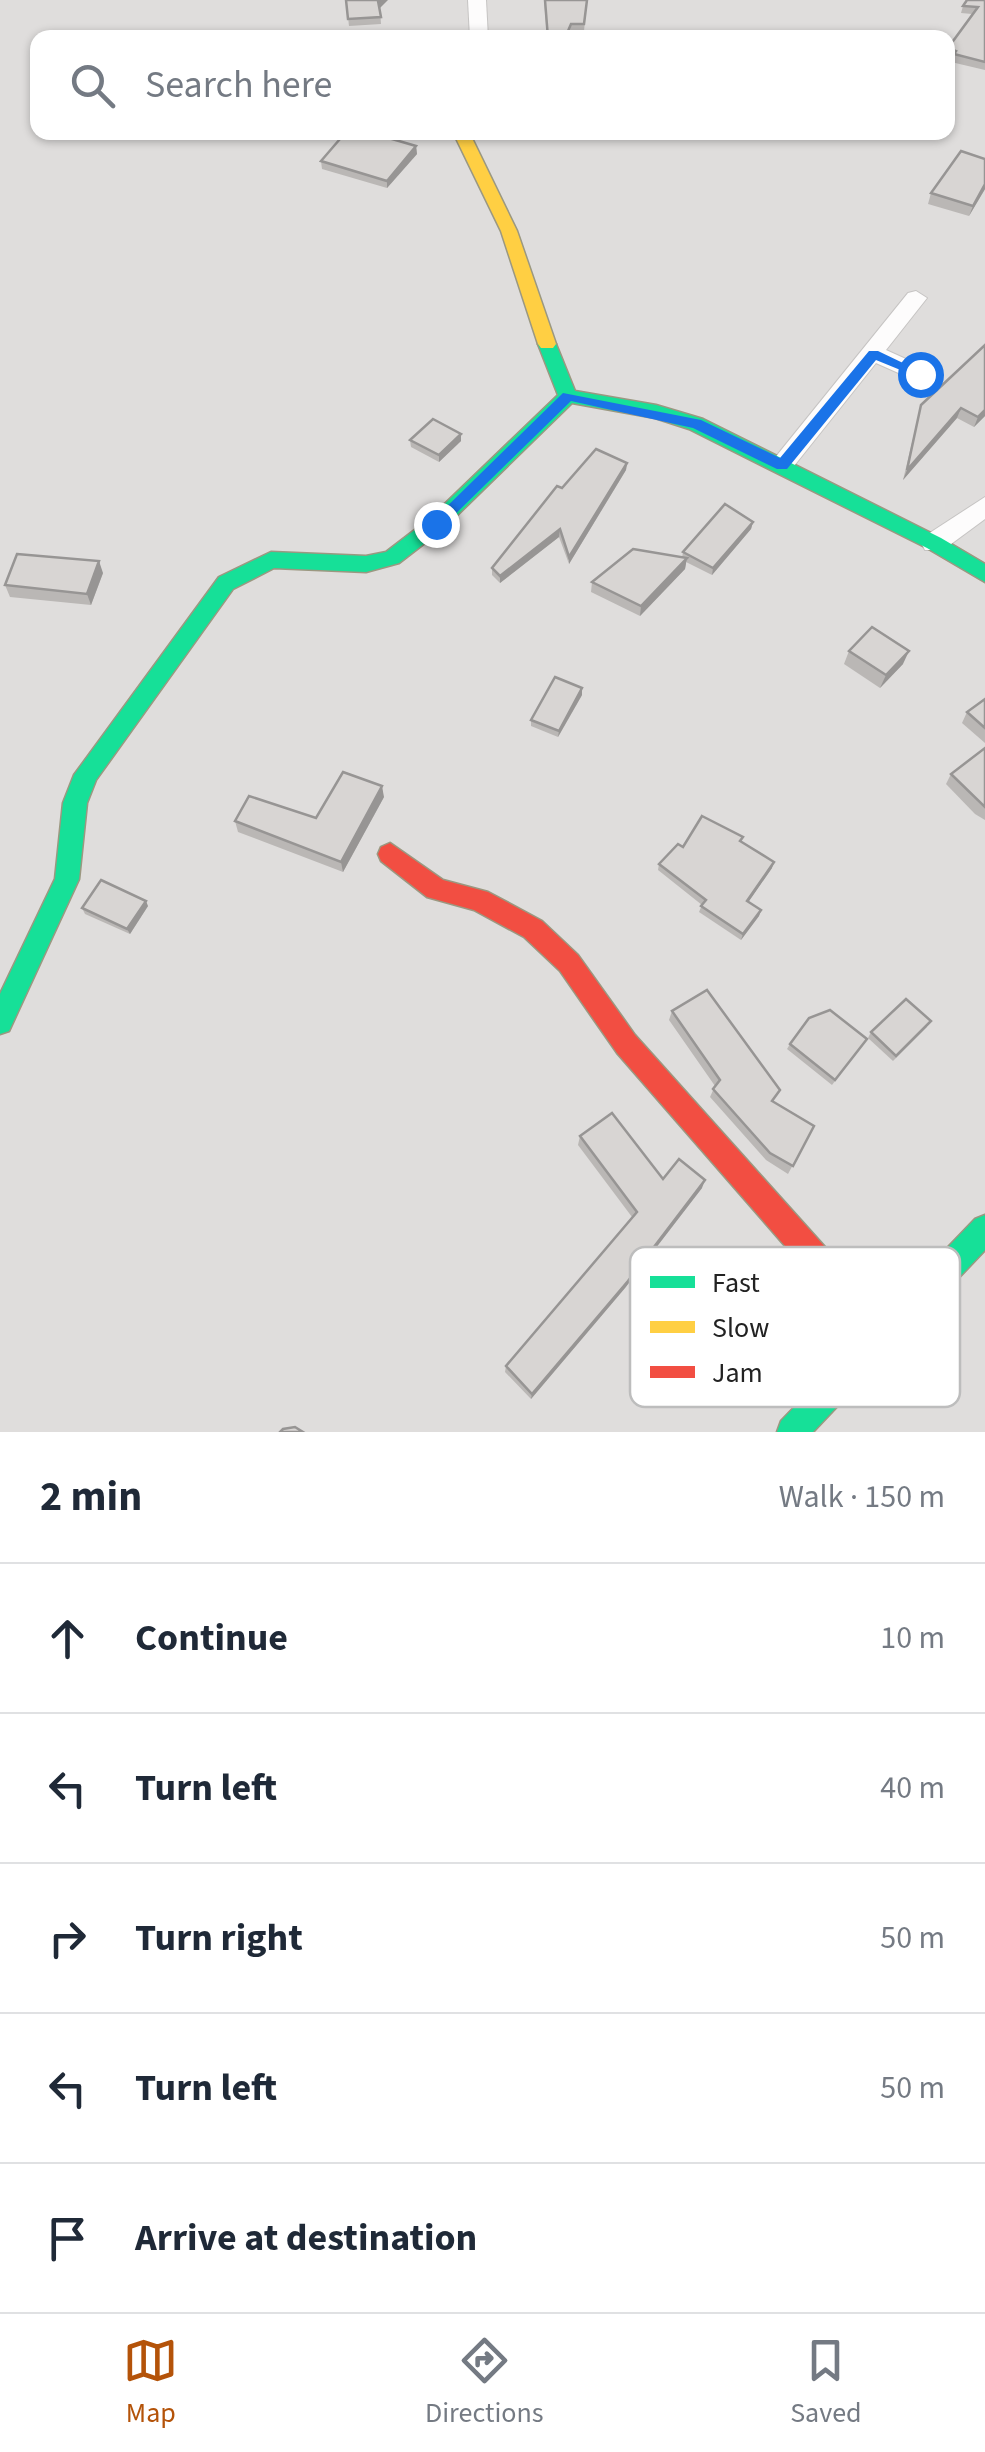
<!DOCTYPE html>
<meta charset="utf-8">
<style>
body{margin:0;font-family:"Source Sans 3",sans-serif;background:#f6f6f7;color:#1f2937}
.stop{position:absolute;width:30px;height:30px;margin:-22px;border:8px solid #1a73e8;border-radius:50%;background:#fff}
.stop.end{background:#1a73e8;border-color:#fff;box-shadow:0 2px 10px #0008}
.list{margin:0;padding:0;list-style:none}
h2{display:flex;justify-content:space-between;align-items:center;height:130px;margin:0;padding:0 40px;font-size:42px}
h2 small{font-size:32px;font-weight:400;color:#747a83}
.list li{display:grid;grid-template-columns:65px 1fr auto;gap:30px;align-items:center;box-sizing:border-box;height:150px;padding:0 40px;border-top:2px solid #e0e1e3}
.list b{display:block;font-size:38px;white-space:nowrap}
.list em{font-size:32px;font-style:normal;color:#747a83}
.icon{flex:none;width:55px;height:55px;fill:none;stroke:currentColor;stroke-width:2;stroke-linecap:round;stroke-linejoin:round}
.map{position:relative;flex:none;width:985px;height:1432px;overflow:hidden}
.search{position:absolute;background:#fff;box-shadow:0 2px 8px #0004;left:30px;right:30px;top:30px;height:110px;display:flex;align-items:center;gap:25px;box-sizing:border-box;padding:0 35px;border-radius:20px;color:#747a83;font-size:38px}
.sheet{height:880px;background:#fff}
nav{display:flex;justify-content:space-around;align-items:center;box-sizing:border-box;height:140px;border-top:2px solid #e0e1e3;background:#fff;font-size:28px;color:#747a83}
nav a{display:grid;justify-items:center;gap:5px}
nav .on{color:#b45309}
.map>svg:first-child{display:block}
.residential{fill:#dfdddc;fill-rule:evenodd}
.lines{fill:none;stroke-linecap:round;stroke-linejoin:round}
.street-casing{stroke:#c6c4c3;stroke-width:2}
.fast-casing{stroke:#9b9881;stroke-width:3}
.slow-casing{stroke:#9b9881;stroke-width:3}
.jam-casing{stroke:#9b9881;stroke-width:3}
.street{fill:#fdfcfc;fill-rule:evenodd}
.fast{fill:#16e098;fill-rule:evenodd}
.slow{fill:#ffcf43;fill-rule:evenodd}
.jam{fill:#f24e42;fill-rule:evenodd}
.wall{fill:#bab7b5}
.shaded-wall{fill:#979594}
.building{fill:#d8d5d3;stroke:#979594;stroke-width:2.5}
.route{fill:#1a73e8}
.key{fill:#fff;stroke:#bdbdbd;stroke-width:2.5}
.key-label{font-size:28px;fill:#222}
</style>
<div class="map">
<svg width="985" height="1432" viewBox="0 0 985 1432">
<rect width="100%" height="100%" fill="#f0edea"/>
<!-- residential -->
<path class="residential" d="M0,0h985v1432h-985zM38,38h910v94h-910z"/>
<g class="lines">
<defs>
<g id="street">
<path d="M468,0h18l2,38h-18z"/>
<path d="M916,291l11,7 -41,52 42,19 3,5 -3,5h-16l-36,-16 -86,108h-16l-4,-6 4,-6 134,-166z"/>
<path d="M985,497v22l-42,31h-18l-4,-7 4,-7z"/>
</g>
<g id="fast">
<path d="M547,338l9,6 19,47 81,14 47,14 238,119 44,26v18l-58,-34 -238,-119 -34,-11 -83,-15 -129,126 -44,34 -33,9 -92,-4 -41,21 -137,191 -9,23 -8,76 -70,152 -9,3v-40l55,-115 8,-76 11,-28 145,-198 52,-25 95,4 20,-4 43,-33 129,-124 -20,-51z"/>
<path d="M985,1215v35l-172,182h-36l4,-11 194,-202z"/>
</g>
<path id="slow" d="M453,132h16l48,99 39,113 -3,4h-12l-3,-4 -37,-113z"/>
<path id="jam" d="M390,843l53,37 45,12 54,29 36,34 57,80 260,290 4,11 -4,11 -11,4 -11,-4 -256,-294 -57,-82 -36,-34 -50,-27 -47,-13 -46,-36 -3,-7 3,-7z"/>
</defs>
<!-- street casing -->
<use href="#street" class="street-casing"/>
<!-- fast casing -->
<use href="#fast" class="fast-casing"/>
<!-- slow casing -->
<use href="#slow" class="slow-casing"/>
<!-- jam casing -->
<use href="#jam" class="jam-casing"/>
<!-- street -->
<use href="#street" class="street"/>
<!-- fast -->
<use href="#fast" class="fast"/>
<!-- slow -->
<use href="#slow" class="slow"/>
<!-- jam -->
<use href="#jam" class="jam"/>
</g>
<!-- wall -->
<g class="wall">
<path d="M346,0l34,8 1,16 -32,2z"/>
<path d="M544,0h43l-3,31h-13l-3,7h-21z"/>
<path d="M985,0v70l-34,-8 2,-4 -5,-2v-8l24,-34 -11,-1 2,-7z"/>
<path d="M416,146l1,8 -30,34 -65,-19 -1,-8z"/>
<path d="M985,159v30l-16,27 -41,-12 3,-11z"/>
<path d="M985,345v71l-11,11 -17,-9 -54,62 18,-75z"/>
<path d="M461,434v7l-22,21 -28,-15 -1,-7z"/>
<path d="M627,463l-1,7 -57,94 -10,-27 -59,46 -8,-8v-7l70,-80z"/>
<path d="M753,522l-2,7 -39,46 -26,-13 -1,7 -45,47 -49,-24 1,-10 90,-24 1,-6z"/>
<path d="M103,573l-12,32 -81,-8 -5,-12z"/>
<path d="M849,651l54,13 -23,24 -36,-24z"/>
<path d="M582,695l-24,42 -27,-11v-6z"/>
<path d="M985,699v44l-23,-20 5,-11z"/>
<path d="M985,748v72l-10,-6 -29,-30 5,-10z"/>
<path d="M384,797l-41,75 -105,-40 -3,-11 81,-3z"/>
<path d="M740,841l32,27 -24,34 13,8 -2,6 -18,24 -42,-28 3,-7 -44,-35 1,-6 24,-17z"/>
<path d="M148,906l-18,28 -45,-20 -3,-6z"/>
<path d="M672,1011l101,91 41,24 -26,48 -22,-14 -56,-63 5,-11 -46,-66z"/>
<path d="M927,1027l-34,34 -25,-23 3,-6z"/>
<path d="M867,1039l-35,46 -45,-36 3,-5z"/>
<path d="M580,1136l83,43 39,9 -77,100 -94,111 -26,-27 1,-6 126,-149 -54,-72z"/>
</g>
<!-- shaded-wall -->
<g class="shaded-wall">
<path d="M380,0h8l-9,9 -1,-8z"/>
<path d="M416,146l1,8 -30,34v-7z"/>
<path d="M985,184v5l-16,27 4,-10z"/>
<path d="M961,408l-4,10 -54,62 4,-10z"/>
<path d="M985,410v6l-11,11 4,-10z"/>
<path d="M461,434v7l-22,21v-7z"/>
<path d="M627,463l-1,7 -57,94v-7z"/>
<path d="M753,522l-2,7 -39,46 1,-7z"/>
<path d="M560,529l-1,8 -59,46v-7z"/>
<path d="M687,558l-2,11 -45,47 1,-10z"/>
<path d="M99,561l4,12 -12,32 -4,-11z"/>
<path d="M909,651l-6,13 -23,24 6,-13z"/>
<path d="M582,688v7l-24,42 1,-6z"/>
<path d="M382,786l2,11 -41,75 -2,-10z"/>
<path d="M774,862l-2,6 -27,39 2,-6z"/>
<path d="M146,901l2,5 -18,28 -3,-5z"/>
<path d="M761,910l-2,6 -18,24 2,-6z"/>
<path d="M705,1180l-3,8 -77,100 -94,111 1,-5z"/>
</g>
<!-- building -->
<g class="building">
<path d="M346,0h34l-2,1 3,16 -33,2z"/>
<path d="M545,0h42l-3,24h-13l-6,14h-17z"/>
<path d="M967,0h18v62l-31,-8 2,-3 -8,-3 30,-41 -15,-1z"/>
<path d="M346,132h22l48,14 -29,35 -66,-20z"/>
<path d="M961,151l24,8v25l-12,22 -42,-13z"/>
<path d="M985,345v65l-7,7 -17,-9 -54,62 14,-65z"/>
<path d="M433,419l28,15 -22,21 -29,-15z"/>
<path d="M596,449l31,14 -58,94 -9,-28 -60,47 -8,-8 65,-82 5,2z"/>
<path d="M725,504l28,18 -40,46 -30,-16z"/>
<path d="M633,549l54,9 -46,48 -49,-24z"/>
<path d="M17,554l82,7 -12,33 -82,-9z"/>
<path d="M872,627l37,24 -23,24 -37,-24z"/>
<path d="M555,677l27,11 -23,43 -28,-11z"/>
<path d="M985,699v29l-18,-16z"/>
<path d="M985,748v59l-34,-33z"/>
<path d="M343,772l39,14 -41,76 -106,-41 14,-25 67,22z"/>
<path d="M702,816l41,21 -3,4 34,21 -27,39 14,9 -18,24 -42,-28 5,-6 -47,-36 19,-20 5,3z"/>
<path d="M101,880l45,21 -19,28 -45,-21z"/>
<path d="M707,990l73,100 -8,11 42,25 -21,40 -23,-13 -57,-64 7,-9 -48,-69z"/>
<path d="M906,999l25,22 -35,35 -25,-24z"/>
<path d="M830,1010l37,29 -32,41 -45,-36 19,-26z"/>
<path d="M612,1113l51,66 16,-20 26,21 -77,101 -96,113 -26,-28 131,-154 -57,-76z"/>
<path d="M295,1427l8,5h-23l3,-3z"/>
</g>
<!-- route -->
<path class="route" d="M869,351h9l48,23 -6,4 -44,-18 -89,109h-10l-84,-41 -122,-27 -130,127h-10l-2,-4 134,-131 138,27 79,38z"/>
<!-- legend -->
<rect x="630" y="1247" width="330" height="160" rx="15" class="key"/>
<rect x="650" y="1276" width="45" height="12" fill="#16e098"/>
<rect x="650" y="1321" width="45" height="12" fill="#ffcf43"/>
<rect x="650" y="1366" width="45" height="12" fill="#f24e42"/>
<g class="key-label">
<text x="712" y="1292">Fast</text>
<text x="712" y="1337">Slow</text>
<text x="712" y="1382">Jam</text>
</g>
</svg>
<div class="stop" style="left:920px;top:374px"></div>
<div class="stop end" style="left:436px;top:524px"></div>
<div class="search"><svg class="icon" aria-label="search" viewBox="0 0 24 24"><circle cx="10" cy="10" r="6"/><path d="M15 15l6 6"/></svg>Search here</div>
</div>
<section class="sheet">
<h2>2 min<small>Walk · 150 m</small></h2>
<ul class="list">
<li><svg class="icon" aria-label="ahead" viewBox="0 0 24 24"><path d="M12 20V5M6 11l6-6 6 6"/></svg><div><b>Continue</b></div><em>10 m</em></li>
<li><svg class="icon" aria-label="left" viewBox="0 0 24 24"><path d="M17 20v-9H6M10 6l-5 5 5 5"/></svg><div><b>Turn left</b></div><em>40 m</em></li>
<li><svg class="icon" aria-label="right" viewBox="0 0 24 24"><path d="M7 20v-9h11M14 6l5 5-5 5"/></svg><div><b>Turn right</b></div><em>50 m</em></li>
<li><svg class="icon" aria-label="left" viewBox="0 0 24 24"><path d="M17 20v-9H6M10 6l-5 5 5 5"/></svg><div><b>Turn left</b></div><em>50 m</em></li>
<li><svg class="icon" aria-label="arrive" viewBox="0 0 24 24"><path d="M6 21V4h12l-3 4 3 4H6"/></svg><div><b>Arrive at destination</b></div></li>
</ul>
</section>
<nav>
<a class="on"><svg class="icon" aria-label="map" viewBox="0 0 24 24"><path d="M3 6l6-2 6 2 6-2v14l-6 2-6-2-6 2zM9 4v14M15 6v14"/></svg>Map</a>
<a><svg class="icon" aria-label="directions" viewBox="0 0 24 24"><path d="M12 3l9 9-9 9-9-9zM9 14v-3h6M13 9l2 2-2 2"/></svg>Directions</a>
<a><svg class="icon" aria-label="saved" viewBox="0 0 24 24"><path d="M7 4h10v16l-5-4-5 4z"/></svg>Saved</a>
</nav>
